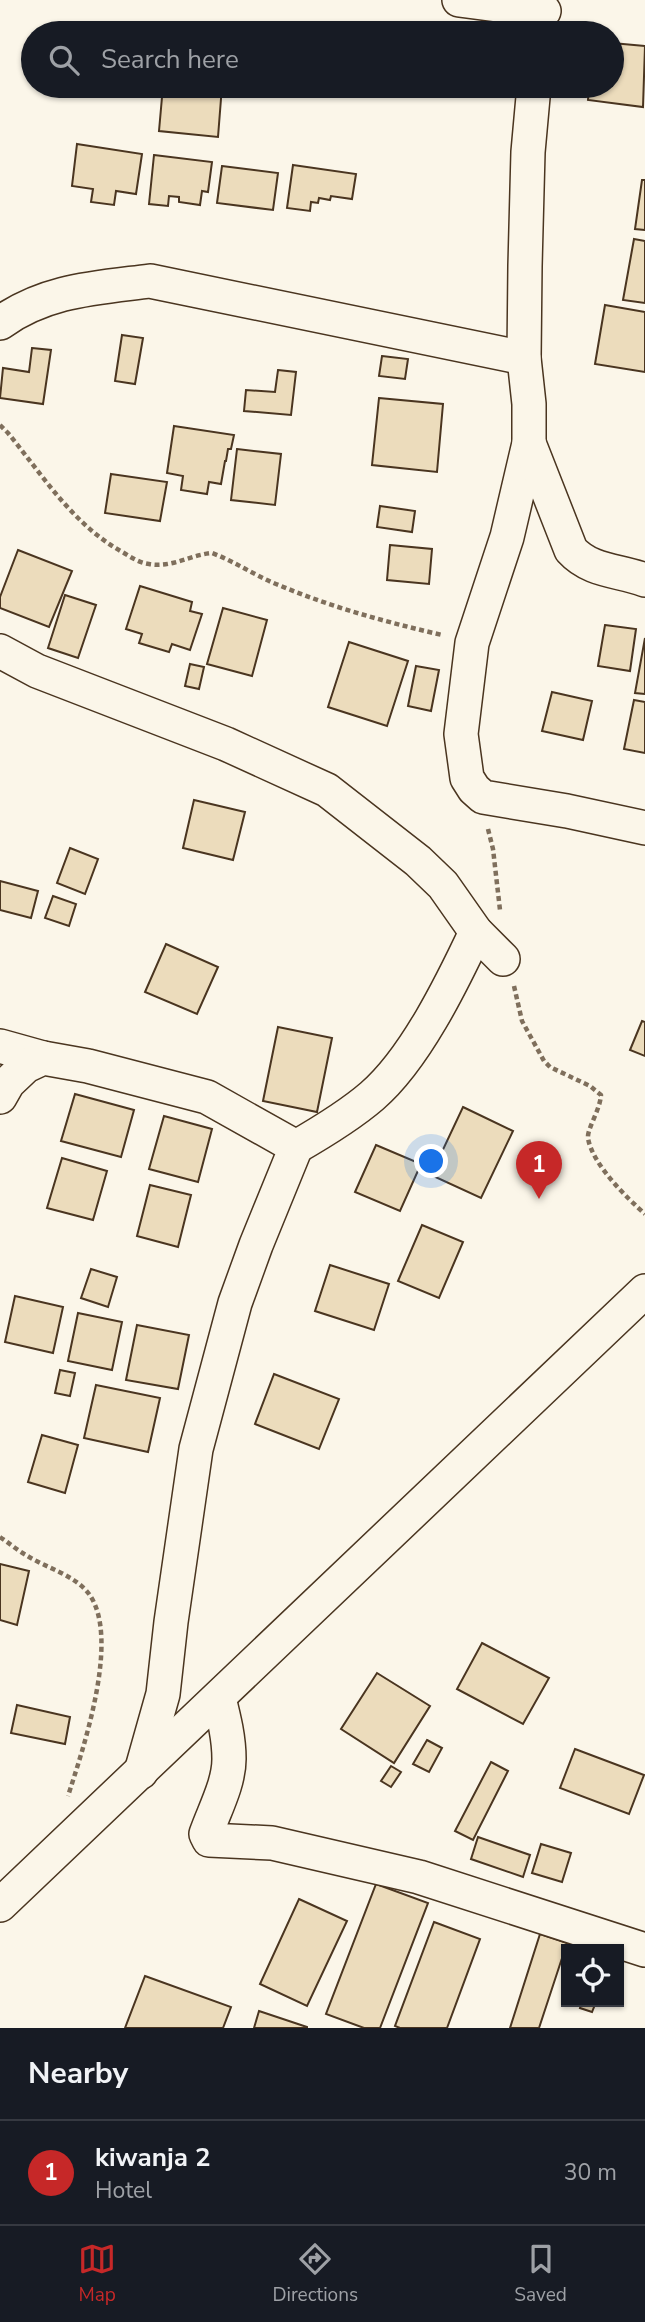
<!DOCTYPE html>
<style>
body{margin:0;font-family:"Nunito Sans",sans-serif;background:#242831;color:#f1f3f6}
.controls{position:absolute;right:21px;bottom:21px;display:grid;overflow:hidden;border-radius:0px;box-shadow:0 2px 5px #0004}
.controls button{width:63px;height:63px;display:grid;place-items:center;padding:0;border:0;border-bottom:2px solid #363941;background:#171b24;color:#f1f3f6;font:35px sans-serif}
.you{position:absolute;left:432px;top:1162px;width:24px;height:24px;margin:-18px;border:5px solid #fff;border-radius:50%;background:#1a73e8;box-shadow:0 0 0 10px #1a73e833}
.badge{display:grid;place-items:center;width:46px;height:46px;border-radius:50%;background:#c62828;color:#fff;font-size:23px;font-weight:700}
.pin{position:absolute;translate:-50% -58px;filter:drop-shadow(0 2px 4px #0008)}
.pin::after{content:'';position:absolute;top:37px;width:24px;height:21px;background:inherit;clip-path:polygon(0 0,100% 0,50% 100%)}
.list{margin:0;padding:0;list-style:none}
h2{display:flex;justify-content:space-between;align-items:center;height:91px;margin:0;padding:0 28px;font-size:30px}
h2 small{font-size:23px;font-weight:400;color:#9ea1a6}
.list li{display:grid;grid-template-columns:46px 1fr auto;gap:21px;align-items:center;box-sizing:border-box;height:105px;padding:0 28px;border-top:2px solid #363941}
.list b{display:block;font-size:26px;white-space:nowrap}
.list p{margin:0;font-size:23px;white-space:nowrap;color:#9ea1a6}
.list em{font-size:23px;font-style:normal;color:#9ea1a6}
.icon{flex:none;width:38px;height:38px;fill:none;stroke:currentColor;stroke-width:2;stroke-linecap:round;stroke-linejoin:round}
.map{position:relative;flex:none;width:645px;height:2028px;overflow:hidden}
.search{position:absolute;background:#171b24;box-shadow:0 2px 5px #0004;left:21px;right:21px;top:21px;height:77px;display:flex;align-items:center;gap:18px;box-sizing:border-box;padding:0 24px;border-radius:38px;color:#9ea1a6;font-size:26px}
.sheet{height:196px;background:#171b24}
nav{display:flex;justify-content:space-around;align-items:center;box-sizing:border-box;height:98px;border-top:2px solid #363941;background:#171b24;font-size:19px;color:#9ea1a6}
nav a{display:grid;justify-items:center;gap:4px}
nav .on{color:#c62828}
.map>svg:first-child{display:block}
.building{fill:#ecdcbc;stroke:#4a3520;stroke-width:2}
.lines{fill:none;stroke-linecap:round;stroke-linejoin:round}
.minor-casing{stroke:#4a3520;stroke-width:36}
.path{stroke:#7f6f5c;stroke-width:4.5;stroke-dasharray:5 3.5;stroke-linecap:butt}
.minor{stroke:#fbf6e9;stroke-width:33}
</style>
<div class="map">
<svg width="645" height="2028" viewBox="0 0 645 2028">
<rect width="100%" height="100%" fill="#fbf6e9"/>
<!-- building -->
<g class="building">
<path d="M612,43l33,3 -2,61 -55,-7 1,-14h23z"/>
<path d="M163,86h59l-4,51 -59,-6z"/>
<path d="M77,144l65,10 -6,40 -20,-3 -2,14 -23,-3 2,-13 -21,-3z"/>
<path d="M154,155l58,7 -4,30 -6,-1 -2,14 -21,-3v-5l-10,-1 -1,10 -19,-2z"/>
<path d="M293,165l63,9 -4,25 -21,-3 -1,4 -11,-2 -1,5 -7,-1 -1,9 -23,-3z"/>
<path d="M222,166l56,7 -5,37 -56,-7z"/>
<path d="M642,180h3v50l-10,-1z"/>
<path d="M634,239l11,2v62l-22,-3z"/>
<path d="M605,305l40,7v60l-50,-8z"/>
<path d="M122,335l21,3 -8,46 -20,-3z"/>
<path d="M32,348l19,2 -8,54 -43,-6 3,-30 26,4z"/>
<path d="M382,356l26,3 -3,20 -26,-3z"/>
<path d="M278,370l18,2 -5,43 -47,-4 2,-21 29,2z"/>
<path d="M379,398l64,6 -6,68 -65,-7z"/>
<path d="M174,426l60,9 -3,14h-3l-2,12h-1l-4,23 -12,-2 -2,12 -26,-4 2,-14 -16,-3z"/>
<path d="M237,449l44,5 -6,51 -44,-5z"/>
<path d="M111,474l56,8 -7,39 -55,-8z"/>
<path d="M380,506l35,5 -3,21 -35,-5z"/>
<path d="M390,545l42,4 -3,35 -42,-4z"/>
<path d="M18,550l54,21 -23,56 -49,-19v-11z"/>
<path d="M140,586l52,16 -2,9 12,3 -12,36 -18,-6 -3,8 -30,-9 3,-9 -16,-5z"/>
<path d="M65,595l31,10 -18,53 -30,-10z"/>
<path d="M223,608l44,12 -15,56 -45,-12z"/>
<path d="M605,625l31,4 -6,42 -32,-5z"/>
<path d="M645,638v56l-10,-1z"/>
<path d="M349,642l59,19 -21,65 -59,-19z"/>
<path d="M190,664l14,3 -5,22 -14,-3z"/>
<path d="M416,666l23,4 -8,41 -23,-5z"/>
<path d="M552,692l40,9 -9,39 -41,-9z"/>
<path d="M634,700l11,2v51l-21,-4z"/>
<path d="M194,800l51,12 -12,48 -50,-12z"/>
<path d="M70,848l28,11 -13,35 -28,-11z"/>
<path d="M0,881l38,10 -7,27 -31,-8z"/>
<path d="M53,896l23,8 -7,22 -24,-8z"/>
<path d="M166,944l52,23 -21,47 -52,-22z"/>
<path d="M642,1021l3,1v34l-15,-6z"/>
<path d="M278,1027l54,11 -15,74 -54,-11z"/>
<path d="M75,1094l59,16 -13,47 -60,-16z"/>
<path d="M463,1107l50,24 -32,67 -50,-23z"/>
<path d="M164,1116l48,13 -14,53 -49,-13z"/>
<path d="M376,1145l45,19 -21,47 -45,-19z"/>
<path d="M62,1158l45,13 -14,49 -46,-12z"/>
<path d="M150,1185l41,10 -13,52 -41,-11z"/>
<path d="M422,1225l41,17 -24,56 -41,-17z"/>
<path d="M330,1265l59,19 -15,46 -59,-19z"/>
<path d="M91,1269l26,8 -9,30 -27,-9z"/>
<path d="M15,1296l48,11 -10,46 -48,-11z"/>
<path d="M78,1313l44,9 -10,48 -44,-9z"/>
<path d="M137,1325l52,10 -11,54 -52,-9z"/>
<path d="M60,1370l15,3 -5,23 -15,-3z"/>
<path d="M274,1374l65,25 -20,50 -64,-25z"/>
<path d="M96,1385l64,13 -12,54 -64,-14z"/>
<path d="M42,1435l36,10 -13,48 -37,-11z"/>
<path d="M0,1564l29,7 -12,54 -17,-5z"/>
<path d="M482,1643l67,35 -26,46 -66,-35z"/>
<path d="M377,1673l53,33 -36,57 -53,-34z"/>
<path d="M17,1705l53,12 -5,27 -54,-11z"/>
<path d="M427,1740l15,8 -13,24 -16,-8z"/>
<path d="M575,1749l69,26 -15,39 -69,-26z"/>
<path d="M491,1762l17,9 -35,69 -18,-9z"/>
<path d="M391,1766l10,6 -10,15 -10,-6z"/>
<path d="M478,1837l52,18 -7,22 -52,-18z"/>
<path d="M541,1844l30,9 -9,29 -30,-9z"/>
<path d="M376,1884l52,19 -48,125h-16l-38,-14z"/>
<path d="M299,1899l48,22 -40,85 -47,-22z"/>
<path d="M434,1922l46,17 -33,89h-47l-5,-2z"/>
<path d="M540,1934l27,9 -28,85h-29z"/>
<path d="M145,1976l86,31 -8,21h-98z"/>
<path d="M582,2002h14l-4,10 -12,-4z"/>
<path d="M259,2011l48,16v1h-53z"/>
</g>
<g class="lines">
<defs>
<g id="minor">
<path d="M459,0l85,11"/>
<path d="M534,86l-6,66 -3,114 -1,92 5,46v39l-22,94 -35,106 -11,91 6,44 7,11 9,8 84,14 78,17"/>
<path d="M0,323c46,-33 95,-35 150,-42l374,77"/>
<path d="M529,443l42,107c20,22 48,20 74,30"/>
<path d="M0,651l37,20 189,73 101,46 91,71 25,24 33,47 27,27"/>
<path d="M0,1046l43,12"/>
<path d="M0,1097l8,-14 18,-17 17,-8 45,8 119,31 89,50 -40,98 -21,58 -39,146 -25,173 -8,72 -22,78"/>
<path d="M296,1147c26,-15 54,-32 76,-51 43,-37 80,-113 104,-164"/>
<path d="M219,1698c5,20 10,40 10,61 0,25 -15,52 -23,75l3,6 63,3 147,34 226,73"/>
<path d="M0,1905l645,-614"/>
</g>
</defs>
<!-- minor casing -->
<use href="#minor" class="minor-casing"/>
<!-- path -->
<g class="path">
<path d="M0,425l8,8c36,44 65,92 116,120 8,5 16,10 25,11 23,4 41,-9 63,-11 24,9 45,24 69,33 53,22 105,36 161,49"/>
<path d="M488,829l5,20 7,61"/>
<path d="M514,986l8,35 22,40 6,6 40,19 11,9c-1,15 -14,34 -13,43 4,26 39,60 57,76"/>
<path d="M0,1537c9,6 17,13 26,18 20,13 49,20 63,39 32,44 -6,155 -21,202"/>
</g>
<!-- minor -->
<use href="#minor" class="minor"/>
</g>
</svg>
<div class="controls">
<button><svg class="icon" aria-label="locate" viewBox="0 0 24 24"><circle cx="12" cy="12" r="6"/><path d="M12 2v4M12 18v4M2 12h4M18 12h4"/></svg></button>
</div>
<div class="you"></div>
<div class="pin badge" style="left:539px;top:1199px">1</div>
<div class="search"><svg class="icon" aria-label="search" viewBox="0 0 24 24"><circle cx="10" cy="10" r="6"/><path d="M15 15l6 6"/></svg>Search here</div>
</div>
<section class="sheet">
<h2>Nearby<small></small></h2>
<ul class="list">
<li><span class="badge">1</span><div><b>kiwanja 2</b><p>Hotel</p></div><em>30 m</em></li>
</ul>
</section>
<nav>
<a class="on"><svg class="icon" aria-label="map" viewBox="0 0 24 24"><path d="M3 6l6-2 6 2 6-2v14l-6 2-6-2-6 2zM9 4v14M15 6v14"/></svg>Map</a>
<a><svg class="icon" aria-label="directions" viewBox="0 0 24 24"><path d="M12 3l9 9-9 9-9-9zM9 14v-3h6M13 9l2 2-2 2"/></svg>Directions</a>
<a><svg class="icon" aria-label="saved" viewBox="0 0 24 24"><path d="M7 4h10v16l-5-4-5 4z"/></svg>Saved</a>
</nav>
